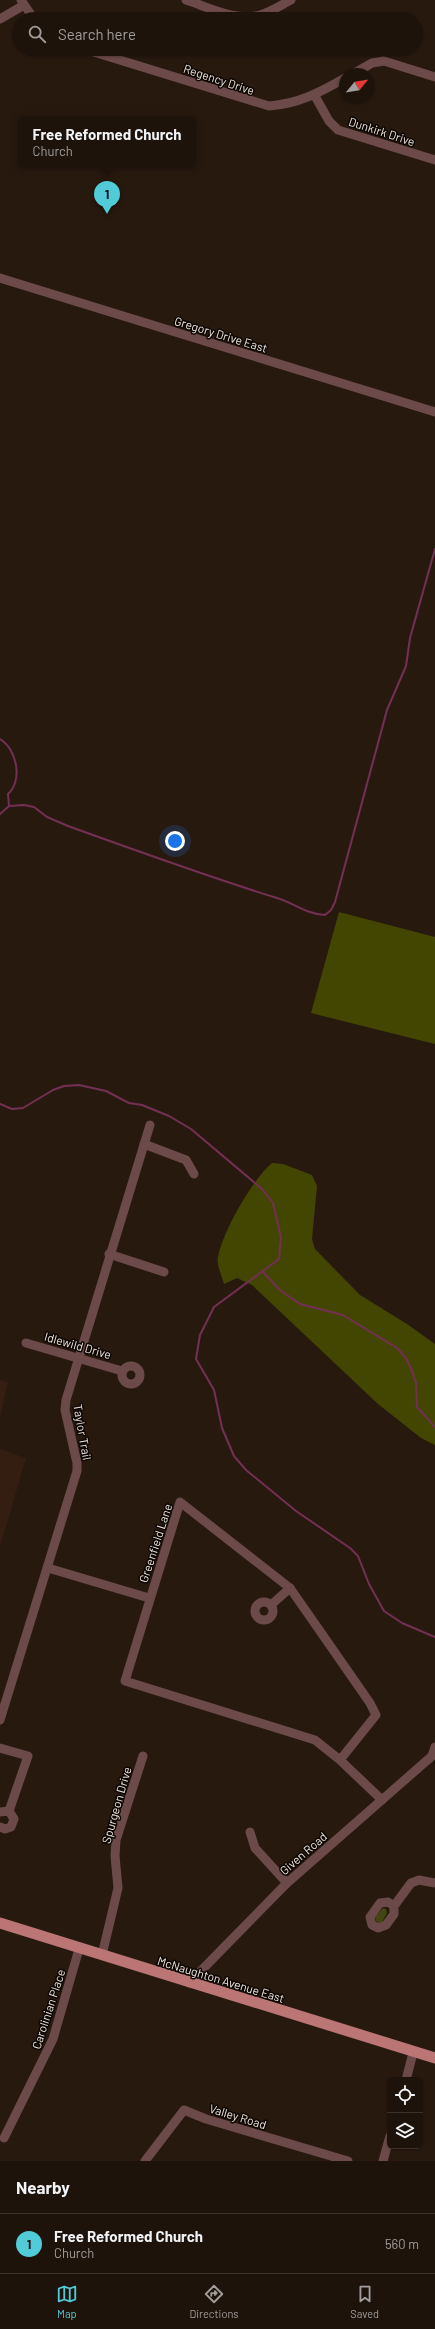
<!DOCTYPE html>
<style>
body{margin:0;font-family:Barlow,sans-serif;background:#261c14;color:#f1f3f6}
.controls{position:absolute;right:12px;bottom:12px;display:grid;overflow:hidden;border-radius:6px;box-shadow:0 1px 3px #0004}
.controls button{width:36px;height:36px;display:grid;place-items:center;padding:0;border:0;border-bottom:1px solid #3c322c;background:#1e130b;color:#f1f3f6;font:20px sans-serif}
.compass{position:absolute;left:339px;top:68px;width:36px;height:36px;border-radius:50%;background:#1e130b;box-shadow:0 1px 3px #0004;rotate:60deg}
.you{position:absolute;left:175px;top:841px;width:14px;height:14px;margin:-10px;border:3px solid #fff;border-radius:50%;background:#1a73e8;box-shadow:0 0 0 6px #1a73e833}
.badge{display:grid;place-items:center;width:26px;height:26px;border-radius:50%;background:#52cbd8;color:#111;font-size:13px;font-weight:700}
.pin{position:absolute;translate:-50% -33px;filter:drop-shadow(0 1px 2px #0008)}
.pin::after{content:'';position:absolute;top:21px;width:14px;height:12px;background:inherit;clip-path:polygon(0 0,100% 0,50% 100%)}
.popup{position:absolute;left:18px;top:116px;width:178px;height:52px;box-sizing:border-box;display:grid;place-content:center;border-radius:6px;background:#1e130b;filter:drop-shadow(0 1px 3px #0005);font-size:13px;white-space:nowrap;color:#a19e9d}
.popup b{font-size:15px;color:#f1f3f6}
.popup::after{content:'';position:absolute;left:50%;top:100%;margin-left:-8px;border:8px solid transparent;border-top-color:#1e130b}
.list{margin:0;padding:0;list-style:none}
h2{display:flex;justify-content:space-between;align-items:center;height:52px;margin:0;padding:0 16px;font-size:17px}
h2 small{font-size:13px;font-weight:400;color:#a19e9d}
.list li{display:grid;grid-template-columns:26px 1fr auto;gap:12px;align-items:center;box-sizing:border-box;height:60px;padding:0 16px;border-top:1px solid #3c322c}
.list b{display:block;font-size:15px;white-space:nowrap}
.list p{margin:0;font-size:13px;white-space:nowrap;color:#a19e9d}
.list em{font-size:13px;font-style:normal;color:#a19e9d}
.icon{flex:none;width:22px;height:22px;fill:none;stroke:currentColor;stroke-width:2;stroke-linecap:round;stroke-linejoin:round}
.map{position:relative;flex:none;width:435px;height:2161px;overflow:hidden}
.search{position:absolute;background:#1e130b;box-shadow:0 1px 3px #0004;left:12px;right:12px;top:12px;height:44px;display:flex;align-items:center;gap:10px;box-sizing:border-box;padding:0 14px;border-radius:22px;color:#a19e9d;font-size:15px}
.sheet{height:112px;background:#1e130b}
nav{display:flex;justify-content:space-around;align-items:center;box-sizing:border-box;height:56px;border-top:1px solid #3c322c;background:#1e130b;font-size:11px;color:#a19e9d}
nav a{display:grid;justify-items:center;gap:2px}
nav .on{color:#52cbd8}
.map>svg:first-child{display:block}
.built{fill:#341e11}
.green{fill:#434612}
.forest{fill:#434601}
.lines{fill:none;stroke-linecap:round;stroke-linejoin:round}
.stream{stroke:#733054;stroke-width:2}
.minor{stroke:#6c4a49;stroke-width:9}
.major{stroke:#bb7575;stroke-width:11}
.labels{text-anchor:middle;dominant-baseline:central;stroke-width:3;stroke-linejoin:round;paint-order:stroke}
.street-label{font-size:12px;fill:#efe4de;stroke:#0c0603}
</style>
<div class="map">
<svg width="435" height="2161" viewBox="0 0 435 2161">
<rect width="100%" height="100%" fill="#28190f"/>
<!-- built -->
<g class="built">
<path d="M0,1380l8,2 -8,36z"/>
<path d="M0,1449l26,9 -26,89z"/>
</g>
<!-- green -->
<path class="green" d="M383,1908l3,1 1,4 -5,9 -5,1 -2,-6z"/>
<!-- forest -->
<g class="forest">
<path d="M339,912l96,25v107l-124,-31z"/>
<path d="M272,1163l11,1 29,11 5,11 -5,53 3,10 45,46 47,29 28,20v101l-14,-7 -43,-34 -126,-119 -15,-7 -13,6c-2,-8 -8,-20 -6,-27 5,-26 34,-77 54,-94z"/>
</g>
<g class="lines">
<!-- stream -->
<g class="stream">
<path d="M0,739c17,10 23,42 8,55l1,12"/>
<path d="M0,814l9,-8 15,-1 10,2 13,10 21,9c69,25 138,50 209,72 17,5 29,16 48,17l6,-5 4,-8 52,-192 19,-44 4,-28 25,-89"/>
<path d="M0,1104l12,5 11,-1 30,-18 11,-4 15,-1 27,6 23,12 13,2 27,11 22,13 71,60 11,14 8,34 -2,22 -65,48 -14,28 -4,24 18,31 8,38 12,28 12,14 50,41 54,37 8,8 11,28 15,27 18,12 33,14"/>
<path d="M263,1272l18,19 19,13 43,11 54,33 9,10 6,13 4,12 1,24 18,20"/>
</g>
<!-- minor -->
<g class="minor">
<path d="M21,0l13,19"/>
<path d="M186,0c22,7 50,22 74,15 11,-3 21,-10 31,-15"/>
<path d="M0,19l24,-14"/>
<path d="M84,49l185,57c29,-2 52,-14 76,-28"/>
<path d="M353,74l19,-11 12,-2 51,16"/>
<path d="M315,96l14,25 9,9 97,30"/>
<path d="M0,278l435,134"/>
<path d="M144,1144l42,16 8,14"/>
<path d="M109,1254l55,18"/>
<path d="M26,1343l96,28"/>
<circle cx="131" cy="1375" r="9"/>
<path d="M48,1568l101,30"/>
<circle cx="264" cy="1611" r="9"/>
<path d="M271,1605l19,-17"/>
<path d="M0,1720l77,-249v-8l-12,-53 1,-10 84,-275"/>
<path d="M0,1748l28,8 -19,55"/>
<path d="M340,1760l36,-45 -6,-12 -80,-115 -110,-86 -55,179 190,59 25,20 42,40"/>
<path d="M0,1812l9,-1 5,8 -3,8 -6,2 -5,-2"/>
<path d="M250,1832l5,16 32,35"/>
<path d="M394,1906l-6,-4 -8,1 -10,14 2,8 6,3 8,-3 8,-11v-8l17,-23 8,-3 16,3"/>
<path d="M102,1955l16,-67 -3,-32 1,-16 27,-84"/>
<path d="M189,1983l98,-100 145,-127 3,-9"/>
<path d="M406,2080l7,-27"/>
<path d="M4,2138l49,-99 26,-90"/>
<path d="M145,2161l39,-51 22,9 142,42"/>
<path d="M383,2161l7,-25"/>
</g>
<!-- major -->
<path class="major" d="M0,1923l435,135"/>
</g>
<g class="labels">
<!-- street labels -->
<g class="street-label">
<text transform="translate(219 79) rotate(18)">Regency Drive</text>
<text transform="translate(382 131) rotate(18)">Dunkirk Drive</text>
<text transform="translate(221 334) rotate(17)">Gregory Drive East</text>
<text transform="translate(78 1345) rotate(16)">Idlewild Drive</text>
<text transform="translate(83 1432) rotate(80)">Taylor Trail</text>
<text transform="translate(155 1543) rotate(-72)">Greenfield Lane</text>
<text transform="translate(116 1805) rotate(-74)">Spurgeon Drive</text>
<text transform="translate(303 1853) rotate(-41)">Given Road</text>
<text transform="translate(221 1979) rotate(17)">McNaughton Avenue East</text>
<text transform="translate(48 2009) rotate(-72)">Carolinian Place</text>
<text transform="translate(238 2116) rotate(17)">Valley Road</text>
</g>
</g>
</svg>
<div class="controls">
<button><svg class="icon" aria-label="locate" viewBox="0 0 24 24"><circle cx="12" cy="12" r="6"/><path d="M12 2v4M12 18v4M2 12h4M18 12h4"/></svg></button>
<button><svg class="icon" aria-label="layers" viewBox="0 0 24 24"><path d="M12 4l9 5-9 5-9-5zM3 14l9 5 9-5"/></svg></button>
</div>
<svg class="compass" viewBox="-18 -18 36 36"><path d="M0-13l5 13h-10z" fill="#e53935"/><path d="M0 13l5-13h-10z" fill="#a19e9d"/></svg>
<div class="you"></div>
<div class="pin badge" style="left:107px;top:214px">1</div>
<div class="popup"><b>Free Reformed Church</b>Church</div>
<div class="search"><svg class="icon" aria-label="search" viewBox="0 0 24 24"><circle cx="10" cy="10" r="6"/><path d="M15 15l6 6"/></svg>Search here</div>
</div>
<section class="sheet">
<h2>Nearby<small></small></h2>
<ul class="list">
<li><span class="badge">1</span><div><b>Free Reformed Church</b><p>Church</p></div><em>560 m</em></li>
</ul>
</section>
<nav>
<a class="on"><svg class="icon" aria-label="map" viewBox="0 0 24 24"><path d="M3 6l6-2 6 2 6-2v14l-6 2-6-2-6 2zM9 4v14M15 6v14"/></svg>Map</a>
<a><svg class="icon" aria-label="directions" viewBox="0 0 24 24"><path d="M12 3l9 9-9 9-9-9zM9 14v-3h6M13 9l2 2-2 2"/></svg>Directions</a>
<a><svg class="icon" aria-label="saved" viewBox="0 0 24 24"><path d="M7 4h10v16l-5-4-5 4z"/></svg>Saved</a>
</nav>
